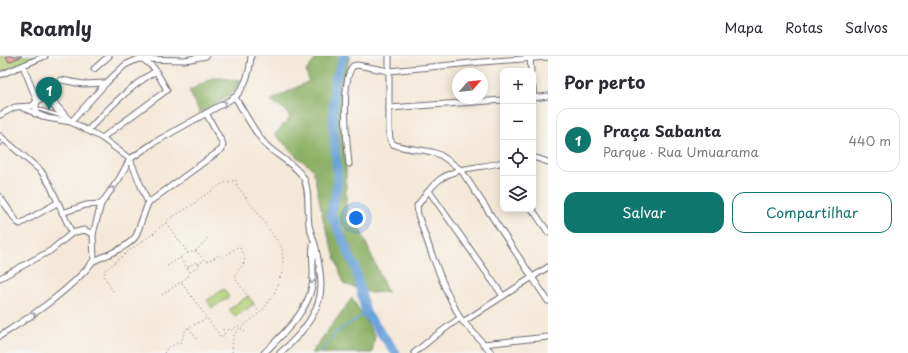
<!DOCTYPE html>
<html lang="pt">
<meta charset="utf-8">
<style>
body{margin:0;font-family:"Playpen Sans",sans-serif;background:#f7f7f7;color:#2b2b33}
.controls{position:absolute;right:12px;top:12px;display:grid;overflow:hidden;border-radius:8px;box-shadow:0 2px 10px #0003}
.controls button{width:36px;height:36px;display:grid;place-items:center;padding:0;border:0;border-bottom:1px solid #e1e1e2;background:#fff;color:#2b2b33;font:20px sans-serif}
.compass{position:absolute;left:452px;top:12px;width:36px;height:36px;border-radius:50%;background:#fff;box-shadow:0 2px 10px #0003;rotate:63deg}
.you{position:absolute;left:356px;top:162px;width:14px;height:14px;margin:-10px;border:3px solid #fff;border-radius:50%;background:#1a73e8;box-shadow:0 0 0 6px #1a73e833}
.badge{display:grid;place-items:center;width:26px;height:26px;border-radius:50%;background:#0f766e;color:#fff;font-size:13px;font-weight:700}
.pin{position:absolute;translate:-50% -33px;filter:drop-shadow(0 1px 2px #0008)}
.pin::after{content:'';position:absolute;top:21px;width:14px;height:12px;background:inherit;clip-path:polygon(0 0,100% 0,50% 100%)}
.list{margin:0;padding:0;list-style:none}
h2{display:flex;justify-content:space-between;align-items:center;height:52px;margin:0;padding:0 16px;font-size:17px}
h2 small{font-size:13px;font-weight:400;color:#7c7c81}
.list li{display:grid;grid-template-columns:26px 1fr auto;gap:12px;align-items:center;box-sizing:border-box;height:64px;margin:0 8px 8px;padding:0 8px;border:1px solid #e1e1e2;border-radius:12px}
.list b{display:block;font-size:15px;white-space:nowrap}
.list p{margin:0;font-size:13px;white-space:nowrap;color:#7c7c81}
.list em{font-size:13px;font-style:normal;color:#7c7c81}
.actions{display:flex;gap:8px;padding:12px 16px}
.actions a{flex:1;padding:9px 0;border:1px solid #0f766e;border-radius:12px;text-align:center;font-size:14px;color:#0f766e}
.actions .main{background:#0f766e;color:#fff}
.icon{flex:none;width:22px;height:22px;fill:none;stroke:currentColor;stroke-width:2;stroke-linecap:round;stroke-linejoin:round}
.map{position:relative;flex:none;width:548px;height:297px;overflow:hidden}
header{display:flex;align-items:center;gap:24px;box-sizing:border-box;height:56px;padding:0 20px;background:#fff;border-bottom:1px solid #e1e1e2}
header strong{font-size:19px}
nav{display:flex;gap:22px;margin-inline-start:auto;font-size:14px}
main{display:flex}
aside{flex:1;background:#fff}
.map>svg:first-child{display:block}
.green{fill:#b1ce75;stroke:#6a7858}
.forest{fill:#8cb166;stroke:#576a50}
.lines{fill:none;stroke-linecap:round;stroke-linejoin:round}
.stream{stroke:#6ca3da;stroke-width:1.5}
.river{stroke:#6ca3da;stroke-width:9}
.building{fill:#e9908e}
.lane-casing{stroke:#6c6872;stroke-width:4.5}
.street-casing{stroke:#6c6872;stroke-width:7}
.path{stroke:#6c6872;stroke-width:1;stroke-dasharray:1 3;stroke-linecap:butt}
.lane{stroke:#fff;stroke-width:2.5}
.street{stroke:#fff;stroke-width:5}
.oneway{stroke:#9c9ca7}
</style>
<header>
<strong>Roamly</strong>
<nav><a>Mapa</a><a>Rotas</a><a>Salvos</a></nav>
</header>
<main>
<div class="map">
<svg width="548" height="297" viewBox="0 0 548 297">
<rect width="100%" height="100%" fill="#f6f6f2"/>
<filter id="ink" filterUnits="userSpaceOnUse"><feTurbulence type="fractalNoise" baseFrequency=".025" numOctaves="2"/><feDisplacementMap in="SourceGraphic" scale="8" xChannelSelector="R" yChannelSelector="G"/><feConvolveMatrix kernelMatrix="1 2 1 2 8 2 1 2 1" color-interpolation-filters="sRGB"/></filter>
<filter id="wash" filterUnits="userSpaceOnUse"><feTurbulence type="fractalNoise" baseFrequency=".012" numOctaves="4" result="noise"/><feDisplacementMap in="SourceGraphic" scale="16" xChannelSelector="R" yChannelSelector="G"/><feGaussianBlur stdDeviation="0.9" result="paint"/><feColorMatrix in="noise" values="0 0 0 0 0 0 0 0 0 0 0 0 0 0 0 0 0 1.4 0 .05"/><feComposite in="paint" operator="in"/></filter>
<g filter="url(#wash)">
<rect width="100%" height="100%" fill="#f4e9d8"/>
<!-- green -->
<g class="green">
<path d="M0,0h39l-39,16z"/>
<path d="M224,233l5,8 -17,11 -5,-8z"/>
<path d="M248,240l6,8 -19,13 -6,-8z"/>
</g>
<!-- forest -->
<g class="forest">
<path d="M318,0h32l-10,40 6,73v42l14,18 27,63 -16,1 -27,-9 -20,-61 -11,-54 -17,-13 -21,-22 15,-16 -4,-8 -16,-9 39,-20 -3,-10z"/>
<path d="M212,22h12l9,2 5,-1 4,3 -10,12 -32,19 -11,-22z"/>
<path d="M352,242l23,38 -3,17h-61z"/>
</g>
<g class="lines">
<!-- stream -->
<path class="stream" d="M319,297l18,-21 29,-19"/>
<!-- river -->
<path class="river" d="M344,0l-10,26 -1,44 5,54 -7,34 24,53 11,46 30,40"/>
</g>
<g id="blocks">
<!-- building -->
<path class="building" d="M6,0h16l-13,6z"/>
</g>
</g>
<g filter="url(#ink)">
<use href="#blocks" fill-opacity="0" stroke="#6c6872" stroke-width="1"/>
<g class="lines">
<defs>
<g id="lane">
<path d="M45,43l20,21"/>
<path d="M35,52l26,8"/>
<path d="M0,88l4,-4"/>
</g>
<g id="street">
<path d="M389,0v74l1,9 3,5c14,7 35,4 47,11 7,4 14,10 21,15l87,131"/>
<path d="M530,1l1,14"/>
<path d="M23,10l14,35 -2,13"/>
<path d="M94,13l15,-13"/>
<path d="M0,19l45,-19"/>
<path d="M61,24l22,4 23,-1"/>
<path d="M533,32l1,10"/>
<path d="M235,41c9,15 20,36 31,48 11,11 30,20 37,32 7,12 4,34 6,48 2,8 5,15 7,23 2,12 5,25 5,37 0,27 -21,51 -41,68"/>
<path d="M533,42l15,-2"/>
<path d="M23,52l24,10 24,4 31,16 28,21 18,44"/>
<path d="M389,52l114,-8"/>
<path d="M0,59l15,-8 17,-1 5,-5 12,-4 22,25 35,-39 19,-18 13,-6 47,1 21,-4"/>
<path d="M88,74c21,-22 42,-44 68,-59"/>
<path d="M0,80l41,35 9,14 22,48"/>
<path d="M102,82l65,-48 -13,-22 -11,-9"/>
<path d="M533,101l15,5"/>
<path d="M349,108c-2,-20 -9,-83 4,-98l4,-1 32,6 93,-9 66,-5"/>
<path d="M429,135l74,105"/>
<path d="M0,141l17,25 3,2 37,-21"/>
<path d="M148,147l74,-54 1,-5 -17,-31"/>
<path d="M532,153l16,23"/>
<path d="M62,157l24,-8 15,-1"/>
<path d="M94,205c14,-7 32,-12 42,-25l12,-33"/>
<path d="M0,222l50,-27 22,-18 12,-3 9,4"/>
<path d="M463,266l85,-55"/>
<path d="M0,280c30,-19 60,-39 85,-65 3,-4 7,-7 9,-12l-1,-25 8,-30 18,-25 11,-20 25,-17 80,-45c11,-11 15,-26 16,-41"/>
<path d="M483,288l65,-7"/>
<path d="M264,297c19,-19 43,-40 48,-67 3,-14 -1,-28 1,-41"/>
<path d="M414,297l21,-17 25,-18"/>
<path d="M492,297l-32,-35 -15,-30 -13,-33 -14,-40 -1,-9c7,-9 15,-22 25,-28 18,-12 41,-10 61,-16"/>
</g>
</defs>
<!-- lane casing -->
<use href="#lane" class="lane-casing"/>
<!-- street casing -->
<use href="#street" class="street-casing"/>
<!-- path -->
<g class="path">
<path d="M167,167l21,30 8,-2 9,10h4l10,-6 4,3 14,-11 3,1c12,19 -4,18 -5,30l24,34"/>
<path d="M196,195l12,-13"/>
<path d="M167,210l21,-13"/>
<path d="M188,211l8,-5 2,2 5,-3"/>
<path d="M190,216l9,-6v-2"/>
<path d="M182,227l25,35"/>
<path d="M113,235l-8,-13 -1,-7 26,-21 24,-17 15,-14 22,-13 11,-9 22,-14 12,-3 1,6 20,26 25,36 1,11 -1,13 -8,22 -12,17 -25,20 -4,6 -1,16"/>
<path d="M162,239l26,-18 1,-6 -9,-13"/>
<path d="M189,272l9,13"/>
<path d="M164,297l3,-5 14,-6 5,-13 21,-11 14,19 4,-2 -2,-6 2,-2 5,4 8,-5 7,6"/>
</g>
<!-- lane -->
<use href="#lane" class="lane"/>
<!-- street -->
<use href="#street" class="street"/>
</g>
<!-- one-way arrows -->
<defs><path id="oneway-chevron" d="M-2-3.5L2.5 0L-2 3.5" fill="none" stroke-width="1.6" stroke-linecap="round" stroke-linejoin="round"/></defs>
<g class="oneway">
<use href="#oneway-chevron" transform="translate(224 47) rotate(-30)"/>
<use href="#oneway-chevron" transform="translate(112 133) rotate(-55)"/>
<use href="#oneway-chevron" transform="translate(312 225) rotate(96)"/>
<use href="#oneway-chevron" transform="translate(33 259) rotate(-34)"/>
</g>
</g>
</svg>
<div class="controls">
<button>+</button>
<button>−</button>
<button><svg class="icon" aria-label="locate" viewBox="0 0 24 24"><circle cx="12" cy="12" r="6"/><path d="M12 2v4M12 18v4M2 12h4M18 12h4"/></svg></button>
<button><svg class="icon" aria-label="layers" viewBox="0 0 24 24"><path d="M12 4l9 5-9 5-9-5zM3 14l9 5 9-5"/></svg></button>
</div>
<svg class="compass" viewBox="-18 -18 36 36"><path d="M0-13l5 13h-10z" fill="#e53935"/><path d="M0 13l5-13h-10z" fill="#7c7c81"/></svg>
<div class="you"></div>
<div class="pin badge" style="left:49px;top:54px">1</div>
</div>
<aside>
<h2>Por perto<small></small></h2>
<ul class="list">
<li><span class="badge">1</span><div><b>Praça Sabanta</b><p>Parque · Rua Umuarama</p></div><em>440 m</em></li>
</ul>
<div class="actions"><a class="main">Salvar</a><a>Compartilhar</a></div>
</aside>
</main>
